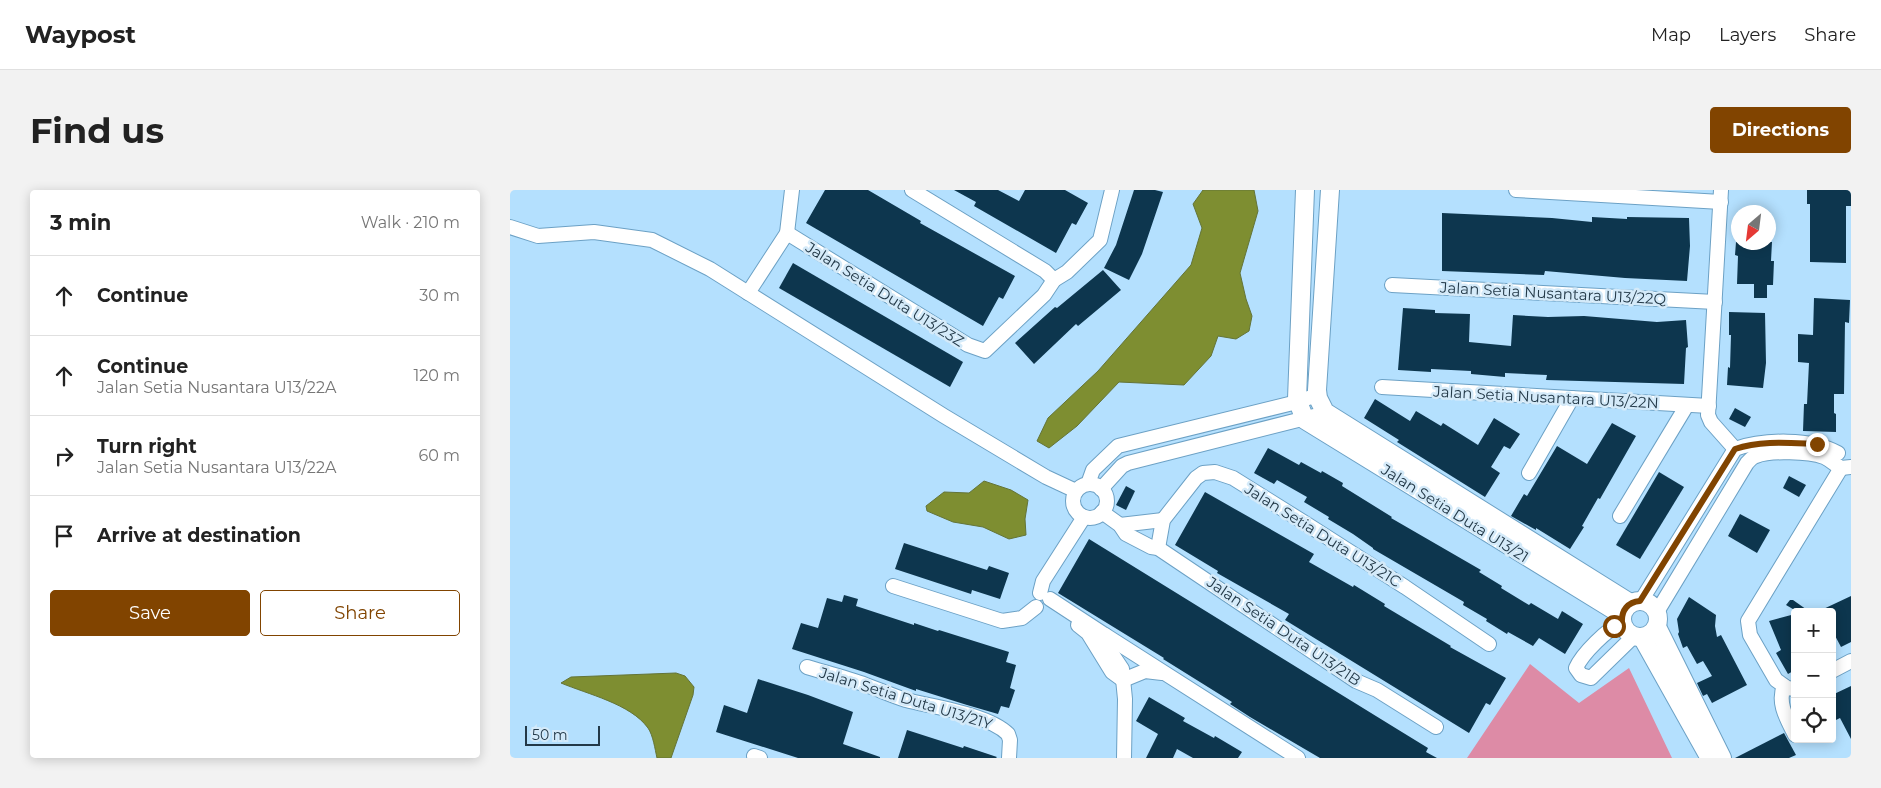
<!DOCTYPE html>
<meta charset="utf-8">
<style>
body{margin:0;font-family:Montserrat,sans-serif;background:#f2f2f2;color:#222}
.controls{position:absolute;right:15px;bottom:15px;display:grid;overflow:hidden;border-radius:5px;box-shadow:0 2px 12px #0003}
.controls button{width:45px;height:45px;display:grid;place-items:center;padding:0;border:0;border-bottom:1px solid #e0e0e0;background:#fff;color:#222;font:25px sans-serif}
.compass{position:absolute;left:1221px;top:15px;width:45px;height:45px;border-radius:50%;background:#fff;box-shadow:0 2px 12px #0003;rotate:208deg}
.scale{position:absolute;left:15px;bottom:12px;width:75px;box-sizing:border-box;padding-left:5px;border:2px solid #233948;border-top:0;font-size:14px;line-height:18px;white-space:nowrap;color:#233948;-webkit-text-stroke:4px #d4eaf9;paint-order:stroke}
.stop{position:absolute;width:15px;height:15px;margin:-11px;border:4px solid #814400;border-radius:50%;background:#fff}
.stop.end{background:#814400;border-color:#fff;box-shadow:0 1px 5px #0008}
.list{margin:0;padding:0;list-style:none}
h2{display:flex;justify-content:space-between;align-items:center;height:65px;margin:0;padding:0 20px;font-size:21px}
h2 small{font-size:16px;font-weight:400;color:#767676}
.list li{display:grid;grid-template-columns:32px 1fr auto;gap:15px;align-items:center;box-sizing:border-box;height:80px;padding:0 20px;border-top:1px solid #e0e0e0}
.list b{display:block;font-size:19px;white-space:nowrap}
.list p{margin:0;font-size:16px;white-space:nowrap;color:#767676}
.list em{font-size:16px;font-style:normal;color:#767676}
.actions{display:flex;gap:10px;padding:15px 20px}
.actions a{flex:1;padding:11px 0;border:1px solid #814400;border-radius:5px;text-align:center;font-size:18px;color:#814400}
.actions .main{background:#814400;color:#fff}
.icon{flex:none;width:28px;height:28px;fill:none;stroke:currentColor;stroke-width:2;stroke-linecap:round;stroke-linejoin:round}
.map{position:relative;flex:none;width:1341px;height:568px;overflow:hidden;border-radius:5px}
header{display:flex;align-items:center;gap:30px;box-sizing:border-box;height:70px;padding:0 25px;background:#fff;border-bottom:1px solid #e0e0e0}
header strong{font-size:24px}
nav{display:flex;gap:28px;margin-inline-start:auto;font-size:18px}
.intro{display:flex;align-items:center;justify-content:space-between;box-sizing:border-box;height:120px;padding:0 30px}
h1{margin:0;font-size:35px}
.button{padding:12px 22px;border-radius:5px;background:#814400;color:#fff;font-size:18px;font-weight:700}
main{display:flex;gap:30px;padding:0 30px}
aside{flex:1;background:#fff;border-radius:5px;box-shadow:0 2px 12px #0003}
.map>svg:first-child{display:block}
.green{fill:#dd8ba6}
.water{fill:#7e8e31;stroke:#637438}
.building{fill:#0d364e}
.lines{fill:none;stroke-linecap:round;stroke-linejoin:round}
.minor-casing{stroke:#6ca1c5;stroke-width:16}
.major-casing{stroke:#6ca1c5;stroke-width:20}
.minor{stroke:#fff;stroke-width:14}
.major{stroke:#fff;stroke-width:18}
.route{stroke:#814400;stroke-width:6}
.labels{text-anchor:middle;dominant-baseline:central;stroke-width:5;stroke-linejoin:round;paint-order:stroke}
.street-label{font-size:15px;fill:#233948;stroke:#d4eaf9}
</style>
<header>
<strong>Waypost</strong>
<nav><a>Map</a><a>Layers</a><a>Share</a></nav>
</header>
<div class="intro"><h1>Find us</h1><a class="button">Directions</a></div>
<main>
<aside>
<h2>3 min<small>Walk · 210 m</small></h2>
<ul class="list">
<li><svg class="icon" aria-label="ahead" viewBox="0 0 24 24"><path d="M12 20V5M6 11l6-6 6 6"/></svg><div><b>Continue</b></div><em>30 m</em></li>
<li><svg class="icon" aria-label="ahead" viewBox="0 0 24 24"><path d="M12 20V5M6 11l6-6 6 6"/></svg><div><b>Continue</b><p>Jalan Setia Nusantara U13/22A</p></div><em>120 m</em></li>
<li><svg class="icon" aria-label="right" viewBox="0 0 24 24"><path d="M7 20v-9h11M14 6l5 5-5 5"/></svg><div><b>Turn right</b><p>Jalan Setia Nusantara U13/22A</p></div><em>60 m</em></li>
<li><svg class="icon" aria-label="arrive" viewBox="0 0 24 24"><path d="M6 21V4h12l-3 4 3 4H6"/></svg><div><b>Arrive at destination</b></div></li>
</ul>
<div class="actions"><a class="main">Save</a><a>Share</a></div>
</aside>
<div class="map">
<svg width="1341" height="568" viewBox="0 0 1341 568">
<rect width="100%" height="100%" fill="#b4e0fe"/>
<!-- green -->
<path class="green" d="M1020,474l49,39 50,-35 43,90h-205z"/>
<!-- water -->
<g class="water">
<path d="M693,0h51l4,21 -18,62 6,26 6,17 -3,15 -13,8 -18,-3 -7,20 -27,29 -65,-3 -42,44 -28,22 -12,-7 11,-23 50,-47 93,-106 11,-37 -9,-24z"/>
<path d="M474,291l27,9 17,10 -3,19 1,16 -17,4 -26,-12 -30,-5 -26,-11 -1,-5 18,-14 25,1z"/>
<path d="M166,483l9,3 9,11 -1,8 -22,63h-14c-2,-9 -4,-23 -9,-30 -17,-24 -61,-34 -87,-45l10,-6z"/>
</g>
<!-- building -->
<g class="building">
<path d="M315,0h43l53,31 -1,2 95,53 -12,23 -4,-2 -16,29 -177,-103z"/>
<path d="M444,0h44l21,11 6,-11h40l23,13 -12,22 -4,-2 -16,30 -82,-47 2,-4z"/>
<path d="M624,0h21l8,2 -21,62 -13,26 -25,-12 12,-23z"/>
<path d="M1297,0h44v16h-5v57l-36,-1v-58h-3z"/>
<path d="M932,23l110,5 40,4v-5l35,2v-2l62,1 1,28 -3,35 -62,-3 -80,-7 -1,4 -102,-4z"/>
<path d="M1226,52h36l-1,19h3l-1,24h-6v13h-13v-14h-17l1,-28 -3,-1z"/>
<path d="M283,73l170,99 -13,25 -171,-99z"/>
<path d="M593,80l18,20 -43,36 -2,-2 -42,40 -19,-21 40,-36 2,1z"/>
<path d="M1304,108l36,2 -1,23 -4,-1 -1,72h-10v19l2,1v18l-33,-1 1,-27h3l2,-41 -11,-1v-28l15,1z"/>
<path d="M893,118l32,2v3l35,1 -1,28 42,4 2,-31 35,2 36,-1 73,6 29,-2 2,27 -2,1 -2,36 -138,-4 1,-5 -42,-2v4l-34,-3v-3l-40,-2v3l-33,-2z"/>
<path d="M1219,122l36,1 1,50 -3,25 -36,-3 1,-18 2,1 1,-33h-2z"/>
<path d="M865,209l35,22 6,-10 25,15 2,-3 35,22 16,-27 26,16 -10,15 -6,-3 -13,21 9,6 -15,24 -88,-55 2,-2 -35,-22z"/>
<path d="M1225,218l16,9 -6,10 -16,-8z"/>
<path d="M1102,233l24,13 -36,63 -2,-1 -16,28 2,1 -14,22 -34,-21v2l-25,-14 13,-22 3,2 30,-50 30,18z"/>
<path d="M758,258l31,17 2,-3 20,11 1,-2 21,12 -1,3 50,31 -1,1 90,52 -2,2 23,14 -1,2 28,17 2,-2 27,16 4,-8 21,13 -18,30 -26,-16 -6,8 -25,-14 -1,2 -21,-13 1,-2 -24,-14 1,-3 -91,-53v-1l-20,-14 -25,-15 1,-2 -25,-15 3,-5 -30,-17 -3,4 -20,-11z"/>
<path d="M1149,282l25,15 -44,72 -24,-14z"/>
<path d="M1279,286l17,9 -7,12 -16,-9z"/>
<path d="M616,296l9,5 -9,19 -10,-5z"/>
<path d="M695,302l109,62 -5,8 44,25 1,-2 31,19 -1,2 67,40 -1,1 56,31 -16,27 -4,-2 -17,30 -184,-113 4,-6 -72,-41 1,-2 -43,-26z"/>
<path d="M1230,324l30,16 -13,23 -29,-17z"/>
<path d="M579,349l308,190 31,19 -2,4 11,6h-117l-70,-41 -20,-13 2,-2 -69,-43 1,-1 -106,-65z"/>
<path d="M394,353l83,27 2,-4 20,7 -9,26 -28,-9 -1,4 -76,-25z"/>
<path d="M334,405l14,4 -2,7 58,19v-2l24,8 1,-1 70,22 -3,10 10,3 -6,23 5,2 -6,18 -8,-2 -3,8 -31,-9 -51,-16v2l-52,-19 -72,-23 9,-26 17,5 9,-30 15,4z"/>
<path d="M1341,406v46l-10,5 -9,-17v-18h-15z"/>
<path d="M1179,407l27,18 -1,11 2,11 4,-2 26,50 -35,18 -5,-9 -4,2 -6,-13 15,-7 -9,-15 -6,3 -10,-18 -4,2 -5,-14 1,-2 -2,-13z"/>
<path d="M1280,410h3l17,12h-12l-12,-7z"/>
<path d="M1285,424v56l-7,4 -12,-21 5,-3 -12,-29z"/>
<path d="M248,489l50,16 45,17 -10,32 37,13v1h-82l-82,-26 8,-27 23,8z"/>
<path d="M1341,496v53l-11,-21 -8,4v-27z"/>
<path d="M639,507l36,21 -2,3 31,17 1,-2 27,16 -4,6h-45l-16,-9 -4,9h-27l12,-24 -22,-13z"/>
<path d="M397,540l56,18 1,-2 33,11 -1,1h-98z"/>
<path d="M1274,543l12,22 -7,3h-54z"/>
</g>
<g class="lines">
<defs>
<g id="minor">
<path d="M402,0l133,81 9,9"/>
<path d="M1006,0l205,12"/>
<path d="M1211,0l-13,225 3,7 24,27"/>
<path d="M0,37l28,9 56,-4 58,8 58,29 234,147 102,61 30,14"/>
<path d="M277,43l181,112 17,6 59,-56 10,-15 13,-8 33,-32 12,-50"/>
<path d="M882,95l323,17"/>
<path d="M238,103l39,-60 5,-43"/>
<path d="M872,197l327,19"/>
<path d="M1019,283l43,-75"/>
<path d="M578,294l5,-14 25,-24 179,-44 20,-7"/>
<circle cx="580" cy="311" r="17"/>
<path d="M591,299l21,-23 6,-3 186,-47"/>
<path d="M592,322l18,13 6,9 25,13 7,1 198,133 21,9 59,37"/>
<path d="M1110,326l67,-111"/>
<path d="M610,335l43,-5"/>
<path d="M648,358l5,-28 33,-42 7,-5 12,-1 18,6 72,45 100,64 84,57"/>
<path d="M383,396l109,35 20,-3 14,-11"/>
<path d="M530,403l3,-12 41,-64"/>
<path d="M540,409l55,36 5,16 12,18 3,30 -1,59"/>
<path d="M1131,411l94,-152c29,-10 76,-11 103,4"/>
<path d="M1147,422l90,-149c3,-3 5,-6 9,-7 15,-6 53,-4 68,1 7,3 11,8 17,11l10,-1"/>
<path d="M1112,433c-14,5 -40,31 -46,45l5,7 10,3 43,-42"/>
<path d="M568,435l10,8 24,39 11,8"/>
<path d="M595,445l193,123"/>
<path d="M297,477c20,6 40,11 59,18 14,5 27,11 40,15 27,7 82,14 102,34l2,6 -1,18"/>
<path d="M1322,481l19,-10"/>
<path d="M613,490l22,-9 17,2"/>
<path d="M1274,496c-7,17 3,33 11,49"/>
<path d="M1285,499l-8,-1 -11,-8 -26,-45 -2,-14 93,-153"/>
<path d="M244,566l6,2"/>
</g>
<g id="major">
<path d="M795,0l-8,209 8,21 317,195"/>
<path d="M820,0l-13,200 1,8 7,14 305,191"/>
<circle cx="1130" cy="429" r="18"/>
<path d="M1147,437l65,131"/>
<path d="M1132,447l66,118"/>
</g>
</defs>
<!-- minor casing -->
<use href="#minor" class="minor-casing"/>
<!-- major casing -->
<use href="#major" class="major-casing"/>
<!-- minor -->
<use href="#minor" class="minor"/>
<!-- major -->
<use href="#major" class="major"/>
</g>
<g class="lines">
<!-- route -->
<path class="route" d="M1104,436l8,-3c-1,-13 6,-21 18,-22l95,-152c26,-9 55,-6 82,-5"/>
</g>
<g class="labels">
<!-- street labels -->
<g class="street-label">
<text transform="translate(1043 103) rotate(3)">Jalan Setia Nusantara U13/22Q</text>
<text transform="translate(375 104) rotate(32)">Jalan Setia Duta U13/23Z</text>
<text transform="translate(1036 207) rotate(3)">Jalan Setia Nusantara U13/22N</text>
<text transform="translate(945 323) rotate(32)">Jalan Setia Duta U13/21</text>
<text transform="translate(813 345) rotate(32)">Jalan Setia Duta U13/21C</text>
<text transform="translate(774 441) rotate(34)">Jalan Setia Duta U13/21B</text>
<text transform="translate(396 508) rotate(17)">Jalan Setia Duta U13/21Y</text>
</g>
</g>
</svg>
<div class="controls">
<button>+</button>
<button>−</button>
<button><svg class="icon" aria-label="locate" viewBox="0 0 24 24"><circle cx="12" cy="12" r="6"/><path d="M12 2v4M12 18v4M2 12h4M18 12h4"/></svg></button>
</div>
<svg class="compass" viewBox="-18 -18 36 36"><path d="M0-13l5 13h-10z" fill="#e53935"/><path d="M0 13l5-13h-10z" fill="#767676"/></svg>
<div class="scale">50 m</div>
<div class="stop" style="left:1104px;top:436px"></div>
<div class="stop end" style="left:1307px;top:254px"></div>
</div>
</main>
